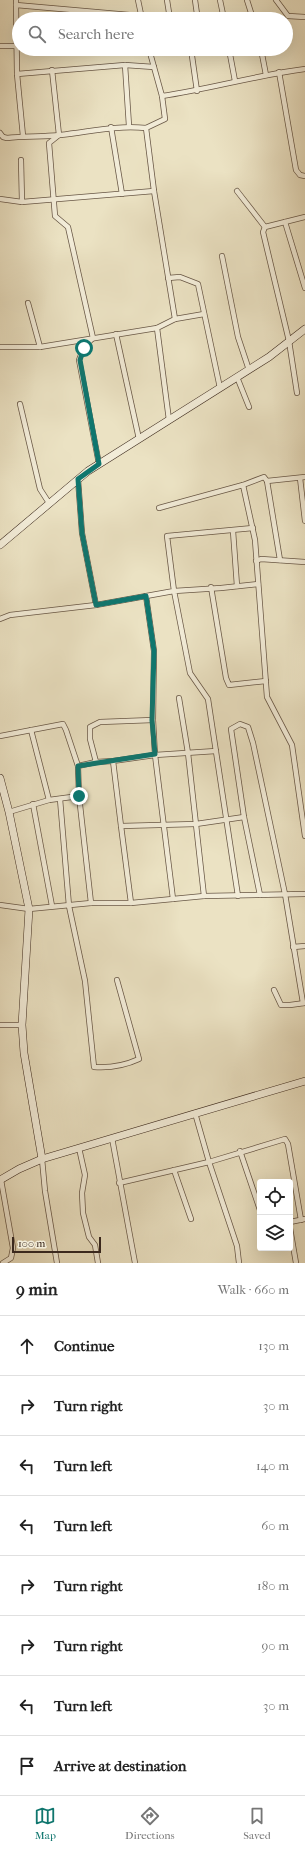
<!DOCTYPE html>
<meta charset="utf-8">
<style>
body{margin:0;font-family:"IM FELL French Canon",serif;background:#f2f2f2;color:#222}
.controls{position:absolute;right:12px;bottom:12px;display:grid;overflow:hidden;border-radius:4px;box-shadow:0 4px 16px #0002}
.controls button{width:36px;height:36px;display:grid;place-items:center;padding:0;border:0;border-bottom:1px solid #e0e0e0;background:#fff;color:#222;font:20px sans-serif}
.scale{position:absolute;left:12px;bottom:10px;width:89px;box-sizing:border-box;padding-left:4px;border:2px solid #3c291d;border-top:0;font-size:11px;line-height:14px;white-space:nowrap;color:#3c291d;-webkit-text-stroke:3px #f2ecd8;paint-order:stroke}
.stop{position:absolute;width:12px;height:12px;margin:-9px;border:3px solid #0f766e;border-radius:50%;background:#fff}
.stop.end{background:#0f766e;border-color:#fff;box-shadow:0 1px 4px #0008}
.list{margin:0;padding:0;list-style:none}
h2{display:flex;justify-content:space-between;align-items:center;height:52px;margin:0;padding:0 16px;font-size:17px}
h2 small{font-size:13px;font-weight:400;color:#767676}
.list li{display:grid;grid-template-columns:26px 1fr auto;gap:12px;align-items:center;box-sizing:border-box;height:60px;padding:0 16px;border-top:1px solid #e0e0e0}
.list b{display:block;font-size:15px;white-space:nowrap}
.list em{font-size:13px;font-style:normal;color:#767676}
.icon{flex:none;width:22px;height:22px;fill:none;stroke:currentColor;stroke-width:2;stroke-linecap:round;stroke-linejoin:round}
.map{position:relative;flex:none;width:305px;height:1263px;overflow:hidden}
.search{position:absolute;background:#fff;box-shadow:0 4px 16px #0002;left:12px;right:12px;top:12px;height:44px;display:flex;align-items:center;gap:10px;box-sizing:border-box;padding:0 14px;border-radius:22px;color:#767676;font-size:15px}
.sheet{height:532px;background:#fff}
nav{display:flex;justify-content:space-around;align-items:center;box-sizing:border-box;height:56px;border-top:1px solid #e0e0e0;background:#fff;font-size:11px;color:#767676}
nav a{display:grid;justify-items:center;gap:2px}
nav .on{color:#0f766e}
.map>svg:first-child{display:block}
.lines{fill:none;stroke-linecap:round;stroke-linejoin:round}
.street-casing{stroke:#685746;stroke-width:6}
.secondary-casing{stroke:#3c291d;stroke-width:8}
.street{stroke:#f2ecd8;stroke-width:4.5}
.secondary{stroke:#f2ecd8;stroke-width:7}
.route{stroke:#0f766e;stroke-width:5}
</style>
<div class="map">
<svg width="305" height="1263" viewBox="0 0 305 1263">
<rect width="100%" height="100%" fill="#ebe2c3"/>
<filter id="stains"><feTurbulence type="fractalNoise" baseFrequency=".005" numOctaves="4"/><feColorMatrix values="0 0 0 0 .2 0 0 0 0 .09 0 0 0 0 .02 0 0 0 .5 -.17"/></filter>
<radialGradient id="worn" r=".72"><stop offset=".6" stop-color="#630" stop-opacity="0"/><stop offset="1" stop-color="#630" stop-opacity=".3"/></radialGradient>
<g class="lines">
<defs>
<g id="street">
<path d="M16,0v5l125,11"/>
<path d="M138,0l4,19"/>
<path d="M167,0l3,19"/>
<path d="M195,0l2,14"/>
<path d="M220,0l4,19"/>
<path d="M247,0l6,19"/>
<path d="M276,0l12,16 17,1"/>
<path d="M16,5l1,69 6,62"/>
<path d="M0,46h18"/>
<path d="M149,49l13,47c48,-7 95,-21 143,-27"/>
<path d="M191,49l6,42"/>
<path d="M229,49l6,32"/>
<path d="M261,49l5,26"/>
<path d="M125,65l4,61"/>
<path d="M52,70l7,65 -10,8 6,73 13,11 25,111 -9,9 -5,13 20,104"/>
<path d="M279,72l17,98 4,5 5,1"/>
<path d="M17,74l108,-9 29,2"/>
<path d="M162,96l3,23 -19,9 8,63 21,128 -18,9 12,92"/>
<path d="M111,127l11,67"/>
<path d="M0,133l3,4 4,1c17,-2 35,-1 53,-3 30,-3 55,-10 86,-7"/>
<path d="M21,160l1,42"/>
<path d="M237,191l28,36"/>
<path d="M0,199l22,3 132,-11"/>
<path d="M285,222l20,66"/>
<path d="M222,256l16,81 11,33"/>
<path d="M168,278l12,-1 18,7 22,104"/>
<path d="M28,303l12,44"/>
<path d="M175,319l29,-5"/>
<path d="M116,334l23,105"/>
<path d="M0,347h40l117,-19"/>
<path d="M237,377l12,30"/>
<path d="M297,393l-8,-52 -26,-109 2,-5 40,-10"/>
<path d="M20,404l20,85 9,14"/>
<path d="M300,478l5,43"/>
<path d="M78,479l4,54 14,72 78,-14 -7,-55 86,-8"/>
<path d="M267,481l38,-4"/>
<path d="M243,485l21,-8 3,4 13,79"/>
<path d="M159,508l84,-23 12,55 12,157 25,48 13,91"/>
<path d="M233,531l4,55"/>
<path d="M256,561l5,-2 44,3"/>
<path d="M211,587l15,91 3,7 37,-4"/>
<path d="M146,596l8,55 -1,69 2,35 18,144"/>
<path d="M0,619l10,-4 86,-10"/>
<path d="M179,698l9,55 16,143"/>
<path d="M31,730l18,70"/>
<path d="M0,736l63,-12 3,6 12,36"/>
<path d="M113,761l-17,1 -6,-23v-12l10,-5 53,-2"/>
<path d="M60,799l9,107 16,75 9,86c15,1 32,-2 45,-8l-22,-79"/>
<path d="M33,804l19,102"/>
<path d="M9,812l40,-12 30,-4"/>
<path d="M121,826l-8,-65 42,-6 61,-4"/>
<path d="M260,895l-16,-78 -13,-88 9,-5 8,3 5,16 32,151 18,109"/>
<path d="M238,896l-30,-197 -18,-26 -16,-82 47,-3 37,-4"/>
<path d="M91,903l-12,-107 -1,-30 18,-4"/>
<path d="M131,903l-10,-77 75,-2 48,-7"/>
<path d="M0,905l29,4 62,-6h40l73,-7 101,-2"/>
<path d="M293,947l12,-1"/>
<path d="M274,990l7,15h9l15,-2"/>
<path d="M0,1025h22"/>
<path d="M195,1113l14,49 28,84 2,17"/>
<path d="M112,1138l23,125"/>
<path d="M79,1148l6,27 -3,18 1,20 6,24 6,8 3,18"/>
<path d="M240,1151l20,59"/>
<path d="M42,1159l3,32 12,72"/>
<path d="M174,1170l17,49"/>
<path d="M1,1180l12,68 -2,10 -8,5"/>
<path d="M119,1183l90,-21 76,-23 3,5 13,76"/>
<path d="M290,1222l15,-3"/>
<path d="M290,1228l6,35"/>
</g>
<g id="secondary">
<path d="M0,545l88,-74 181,-114 36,-28"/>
<path d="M0,778l9,34 20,97 -7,116 2,28 18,106"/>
<path d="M0,1180l19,-11 23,-10 263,-78"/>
</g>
</defs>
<!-- street casing -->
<use href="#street" class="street-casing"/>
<!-- secondary casing -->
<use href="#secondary" class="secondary-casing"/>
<!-- street -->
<use href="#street" class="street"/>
<!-- secondary -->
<use href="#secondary" class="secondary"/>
</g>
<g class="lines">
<!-- route -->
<path class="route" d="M79,796l-1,-30 77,-12 -3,-34 2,-69 -8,-55 -50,9 -14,-72 -4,-54 21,-15 -19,-104 4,-12"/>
</g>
<rect width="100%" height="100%" filter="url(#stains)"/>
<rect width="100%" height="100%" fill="url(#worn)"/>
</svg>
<div class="controls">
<button><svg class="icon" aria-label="locate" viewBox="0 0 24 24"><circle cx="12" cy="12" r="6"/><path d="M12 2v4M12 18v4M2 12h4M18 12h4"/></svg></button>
<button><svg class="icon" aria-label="layers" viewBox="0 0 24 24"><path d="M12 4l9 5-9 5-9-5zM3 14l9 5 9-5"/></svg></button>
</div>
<div class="scale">100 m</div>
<div class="stop" style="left:84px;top:348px"></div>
<div class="stop end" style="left:79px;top:796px"></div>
<div class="search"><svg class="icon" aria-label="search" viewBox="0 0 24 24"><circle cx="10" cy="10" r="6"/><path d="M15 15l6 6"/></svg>Search here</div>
</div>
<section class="sheet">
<h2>9 min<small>Walk · 660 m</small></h2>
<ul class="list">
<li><svg class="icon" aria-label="ahead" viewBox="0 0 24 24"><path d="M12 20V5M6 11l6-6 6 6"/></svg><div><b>Continue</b></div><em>130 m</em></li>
<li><svg class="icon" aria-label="right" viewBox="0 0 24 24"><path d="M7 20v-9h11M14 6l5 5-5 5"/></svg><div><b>Turn right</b></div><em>30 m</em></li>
<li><svg class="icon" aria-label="left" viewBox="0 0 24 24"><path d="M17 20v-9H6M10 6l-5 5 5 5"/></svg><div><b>Turn left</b></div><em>140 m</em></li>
<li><svg class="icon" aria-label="left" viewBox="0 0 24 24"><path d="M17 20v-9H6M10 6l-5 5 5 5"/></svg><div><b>Turn left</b></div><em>60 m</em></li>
<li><svg class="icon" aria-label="right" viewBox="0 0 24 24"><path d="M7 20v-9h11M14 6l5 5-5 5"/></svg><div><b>Turn right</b></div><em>180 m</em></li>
<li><svg class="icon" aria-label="right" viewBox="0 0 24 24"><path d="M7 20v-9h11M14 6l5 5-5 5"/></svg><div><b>Turn right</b></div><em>90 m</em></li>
<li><svg class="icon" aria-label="left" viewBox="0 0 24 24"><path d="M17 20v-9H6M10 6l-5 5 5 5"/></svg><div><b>Turn left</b></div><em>30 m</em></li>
<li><svg class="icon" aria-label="arrive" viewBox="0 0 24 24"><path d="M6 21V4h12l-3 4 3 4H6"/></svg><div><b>Arrive at destination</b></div></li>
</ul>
</section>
<nav>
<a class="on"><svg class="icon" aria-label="map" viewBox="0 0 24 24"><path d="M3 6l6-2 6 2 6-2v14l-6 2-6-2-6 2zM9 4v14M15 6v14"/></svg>Map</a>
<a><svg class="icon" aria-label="directions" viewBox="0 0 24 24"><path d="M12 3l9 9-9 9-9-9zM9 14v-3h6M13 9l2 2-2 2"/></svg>Directions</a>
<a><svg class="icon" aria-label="saved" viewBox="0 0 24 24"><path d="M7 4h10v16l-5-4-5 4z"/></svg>Saved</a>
</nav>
